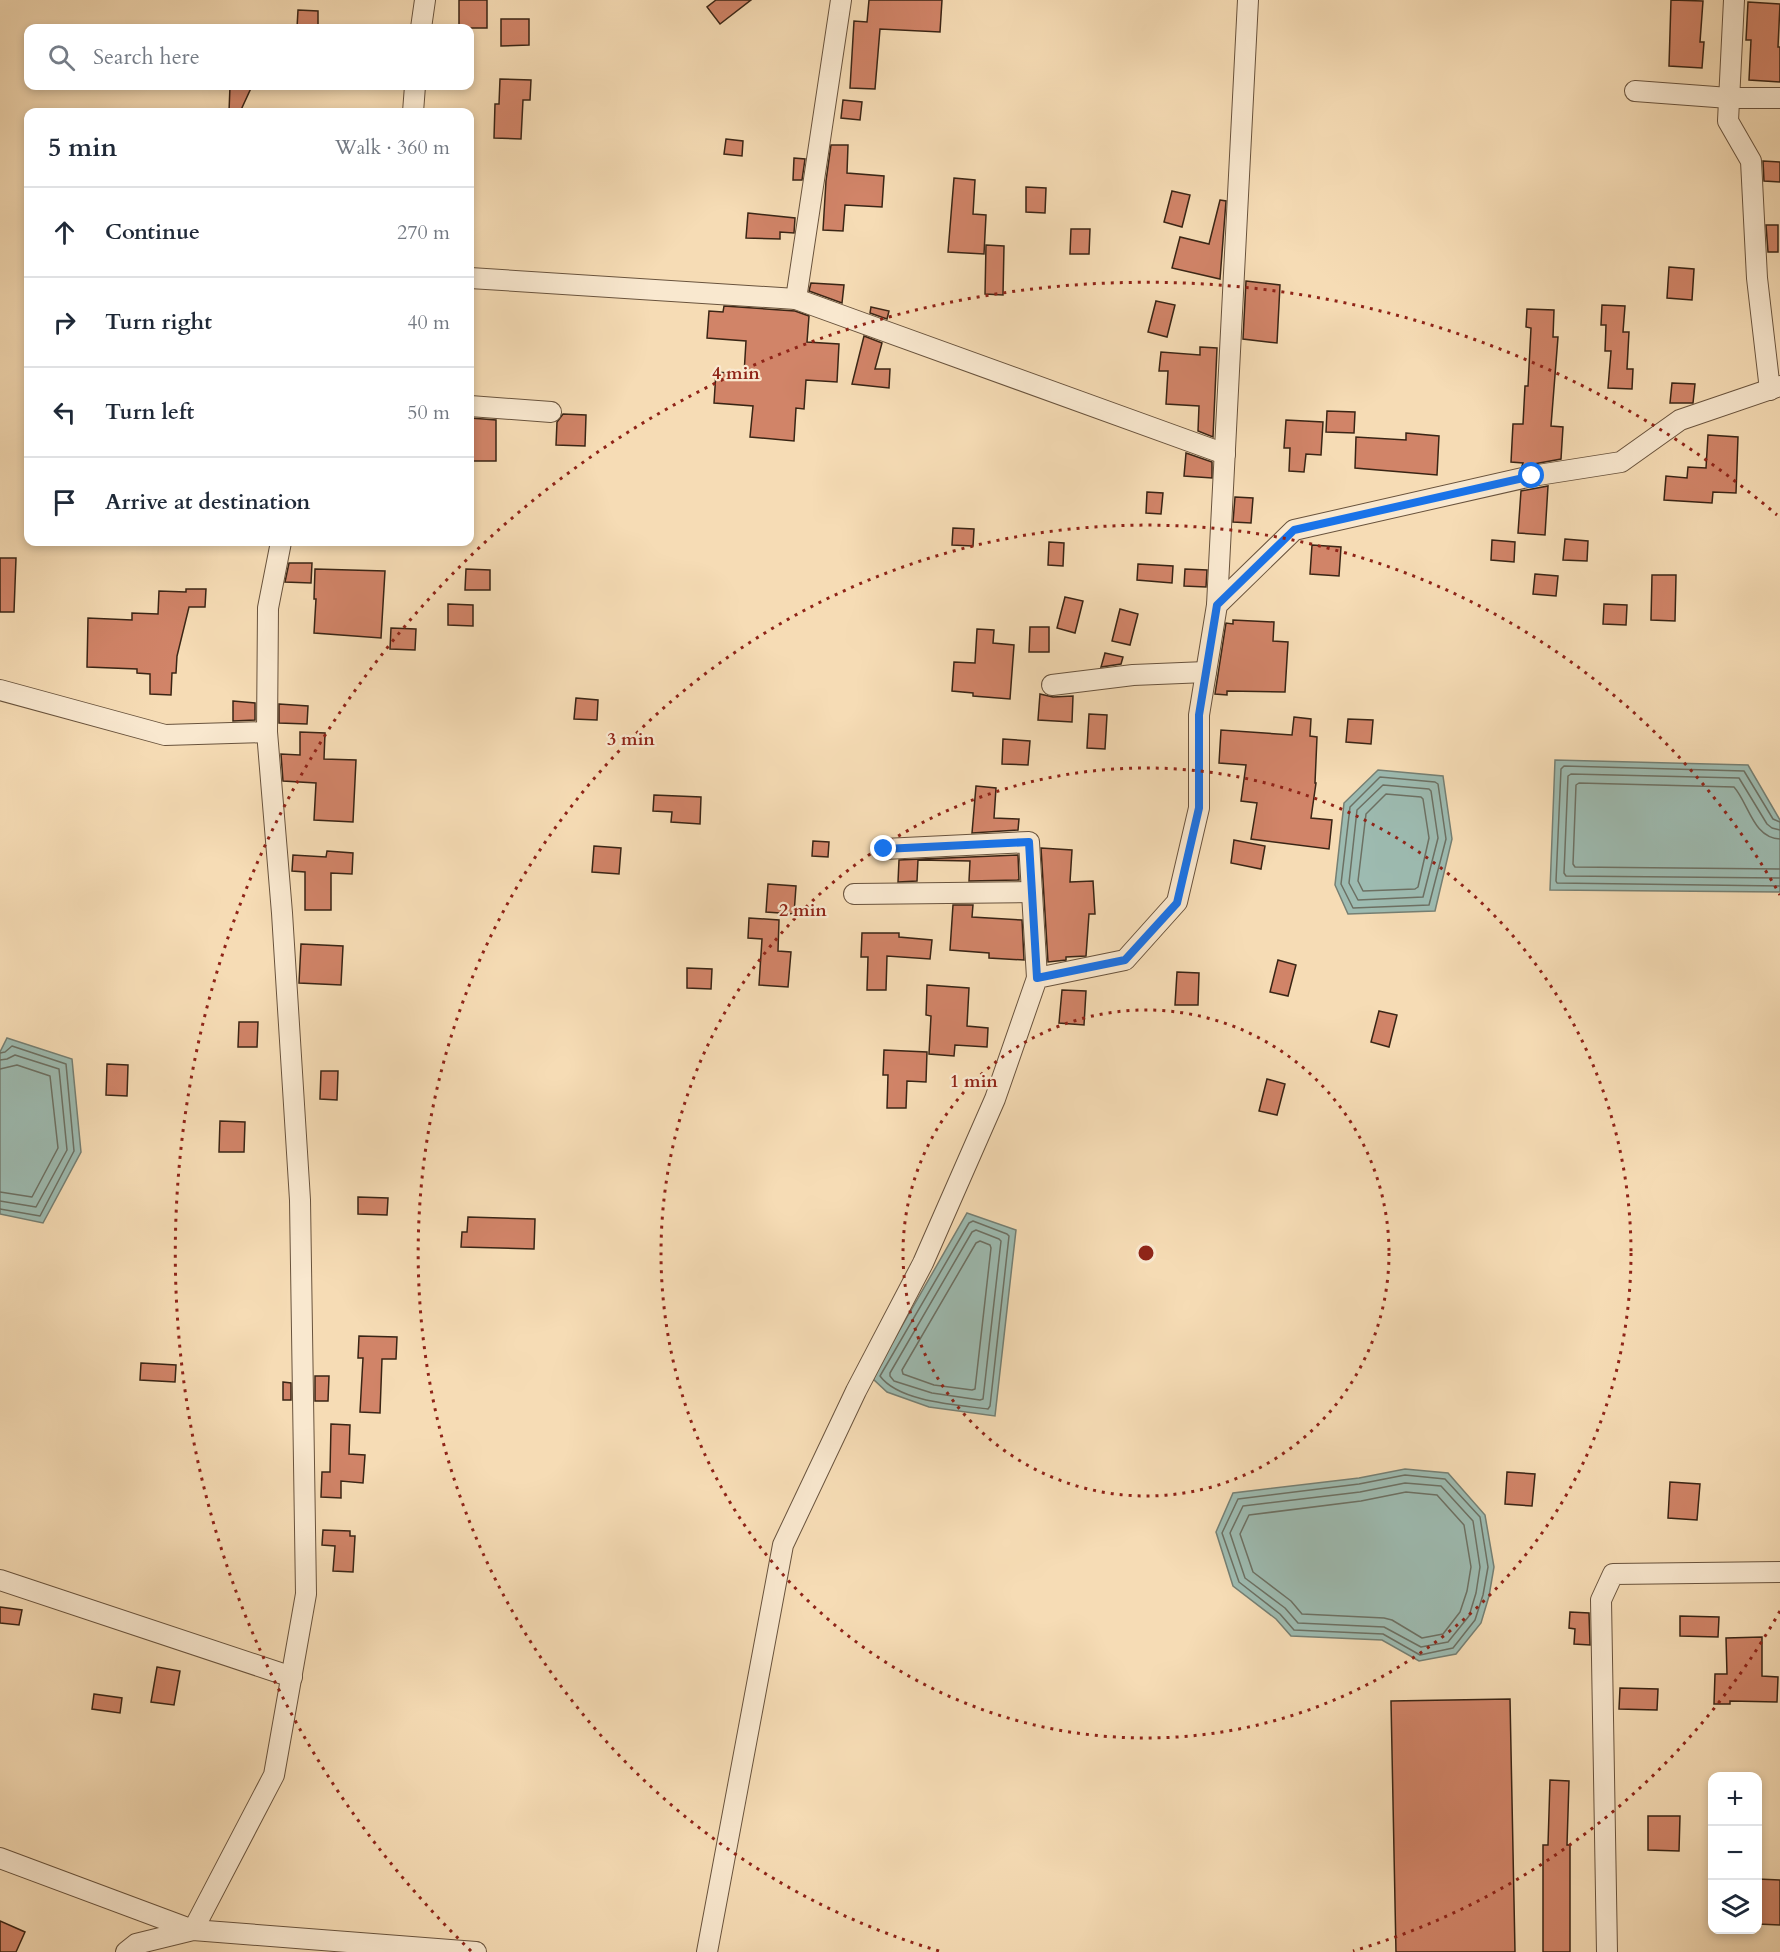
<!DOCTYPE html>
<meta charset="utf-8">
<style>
body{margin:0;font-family:Cardo,serif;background:#f6f6f7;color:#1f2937}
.controls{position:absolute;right:18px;bottom:18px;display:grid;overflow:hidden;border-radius:12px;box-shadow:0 3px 9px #0003}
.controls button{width:54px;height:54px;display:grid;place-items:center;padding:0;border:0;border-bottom:2px solid #e0e1e3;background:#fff;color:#1f2937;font:30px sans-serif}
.stop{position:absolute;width:18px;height:18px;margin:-14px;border:4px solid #1a73e8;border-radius:50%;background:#fff}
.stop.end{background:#1a73e8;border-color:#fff;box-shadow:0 2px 6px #0008}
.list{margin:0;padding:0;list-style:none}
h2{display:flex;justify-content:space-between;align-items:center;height:78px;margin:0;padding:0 24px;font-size:26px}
h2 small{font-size:20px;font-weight:400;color:#747a83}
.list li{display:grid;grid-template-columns:39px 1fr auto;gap:18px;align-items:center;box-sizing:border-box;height:90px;padding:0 24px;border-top:2px solid #e0e1e3}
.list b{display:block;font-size:22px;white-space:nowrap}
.list em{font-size:20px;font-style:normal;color:#747a83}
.icon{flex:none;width:33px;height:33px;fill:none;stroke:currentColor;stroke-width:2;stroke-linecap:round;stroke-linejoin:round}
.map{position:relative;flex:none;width:1780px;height:1952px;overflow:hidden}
.search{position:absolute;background:#fff;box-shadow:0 3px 9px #0003;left:24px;top:24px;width:450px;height:66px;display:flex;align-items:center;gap:15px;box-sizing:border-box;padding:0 21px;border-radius:12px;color:#747a83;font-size:22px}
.panel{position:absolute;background:#fff;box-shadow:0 3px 9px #0003;left:24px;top:108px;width:450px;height:438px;border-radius:12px}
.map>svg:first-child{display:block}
.water{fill:#9dbbb1;stroke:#757f73;stroke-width:1.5}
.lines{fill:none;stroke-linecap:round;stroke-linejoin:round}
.shore{stroke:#6c7063;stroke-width:1.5}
.building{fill:#d18468;stroke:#3a2515;stroke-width:1.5}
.minor-casing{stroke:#69533d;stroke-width:22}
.minor{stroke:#f9e8cf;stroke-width:20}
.route{stroke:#1a73e8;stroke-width:8}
.ring{fill:none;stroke:#8f2418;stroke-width:3;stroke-dasharray:3 6}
.centre{fill:#8f2418;stroke:#f9e8cf;stroke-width:3}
.ring-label{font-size:18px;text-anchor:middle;font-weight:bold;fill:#8f2418;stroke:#f9e8cf;stroke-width:4.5;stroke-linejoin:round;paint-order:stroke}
</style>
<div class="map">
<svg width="1780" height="1952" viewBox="0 0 1780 1952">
<rect width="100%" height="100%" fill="#f6dcb5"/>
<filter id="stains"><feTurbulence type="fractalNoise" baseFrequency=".00333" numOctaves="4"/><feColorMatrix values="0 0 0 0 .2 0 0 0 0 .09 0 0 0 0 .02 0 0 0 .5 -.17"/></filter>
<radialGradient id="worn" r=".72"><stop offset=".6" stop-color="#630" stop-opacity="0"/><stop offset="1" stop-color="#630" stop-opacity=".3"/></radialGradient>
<!-- water -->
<g class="water">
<path d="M1555,760l193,5 32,55v72l-230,-2z"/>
<path d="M1378,770l65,6 9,63 -17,72 -87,3 -13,-29 9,-82z"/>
<path d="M7,1038l65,21 9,93 -38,71 -43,-9v-162z"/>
<path d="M967,1213l49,17 -21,186 -66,-9 -42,-15 -15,-14z"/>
<path d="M1405,1469l43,4 37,42 9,52 -5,29 -8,27 -25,31 -37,7 -37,-21 -91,-4 -15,-17 -43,-33 -17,-54 17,-39 126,-15z"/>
</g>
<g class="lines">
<!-- shore -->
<g class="shore">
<path d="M1380,777l55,5 3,2 8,55 -17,66 -76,3 -12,-24 9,-77z"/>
<path d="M1383,785l46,4 2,2 7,47 -15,59 -65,3 -9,-17 8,-73z"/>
<path d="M1386,794l35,3 2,2 6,39 -11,49 -3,2 -52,2 -5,-10 8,-67z"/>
<path d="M1780,822l-7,-3 -29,-48 -180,-5 -3,3 -5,112 1,2 223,3"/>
<path d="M1780,830l-8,-2 -5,-4 -28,-46 -168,-4 -3,2 -4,97 2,3 214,2"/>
<path d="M1780,839c-27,-1 -31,-35 -46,-52l-155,-4 -3,2 -3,79 2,3 205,2"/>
<path d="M0,1053l5,-1 7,-6 54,18 8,87 -34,65 -40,-7"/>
<path d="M0,1060l7,-1 8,-4 44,14 8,81 -31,57 -36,-6"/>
<path d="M0,1069l17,-4 33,11 8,72 -26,49 -32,-5"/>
<path d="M973,1221l34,13 2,2 -19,170 -2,3c-30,-4 -89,-7 -108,-33l89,-153z"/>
<path d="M976,1230l23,9 2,2 -18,158 -3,1 -48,-7 -38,-12 -4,-5v-3l82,-141z"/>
<path d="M980,1241l10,4 1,3 -16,141 -3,1 -38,-5 -31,-11 -1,-4 74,-127z"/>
<path d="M1405,1475l40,4 35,38 8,50 -5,28 -8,25 -22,28 -33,7 -37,-21 -89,-4 -14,-16 -41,-32 -17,-49 16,-34 121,-15z"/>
<path d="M1405,1483l36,3 32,35 7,46 -4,26 -7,23 -21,26 -27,5 -37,-20 -86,-4 -13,-15 -40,-30 -15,-45 13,-27 117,-14z"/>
<path d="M1406,1492l31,3 27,30 7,42 -4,24 -7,21 -17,22 -21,4 -30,-18 -8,-2 -82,-4 -11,-13 -38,-29 -13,-38 9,-19 112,-14z"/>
</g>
</g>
<!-- building -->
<g class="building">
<rect x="459" y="0" width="28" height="28"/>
<path d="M716,0h35l-31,24 -13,-17z"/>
<path d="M869,0h73l-2,32 -60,-3 -5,60 -25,-1 4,-67 13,1z"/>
<path d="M1671,0l32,1 -3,41h4l-2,26 -33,-2z"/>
<path d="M1748,2l32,2 -2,43h2v35l-31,-2 2,-40h-5z"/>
<path d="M298,10l20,1v17h-21z"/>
<path d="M501,19h28v26l-28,1z"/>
<path d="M500,79l31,1 -1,20h-7l-2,39 -27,-1 1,-34h4z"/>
<path d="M230,86h22l-12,26h-11z"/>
<path d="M843,100l19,2 -2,18 -19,-2z"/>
<path d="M726,139l17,2 -1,15 -18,-2z"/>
<path d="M831,145h17l-1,28 37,3 -2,31 -37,-2 -2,26 -20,-1 3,-49z"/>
<path d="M794,158l11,1 -3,21h-9z"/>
<path d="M1763,161l17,1v20l-16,-1z"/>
<path d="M954,178l21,2 -2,34 13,1 -2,39 -36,-2z"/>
<path d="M1026,187l20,1 -1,25 -19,-1z"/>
<path d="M1172,191l18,4 -8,32 -18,-5z"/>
<path d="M1220,200l6,1 -6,78 -48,-11 8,-31 29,7z"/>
<path d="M748,213l47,5 -1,15 -14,-1v7l-34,-1z"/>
<path d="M1766,225h12v27h-10z"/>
<path d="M1071,229h19l-1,25h-19z"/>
<path d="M986,245l18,1 -1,49 -18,-1z"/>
<path d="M1669,267l25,2 -2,31 -25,-2z"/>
<path d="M1246,281l34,4 -3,58 -34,-4z"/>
<path d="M811,283l33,2 -2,18 -33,-12z"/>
<path d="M1156,301l19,4 -8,32 -19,-5z"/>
<path d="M1602,305l23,1 -2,26h6l-2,37h6l-1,20 -24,-1 3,-37h-6l1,-26h-5z"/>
<path d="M724,306l71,5 14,5 -2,26 32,2 -2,38 -31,-2 -2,29 -8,-1 -2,33 -44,-4 3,-31 -39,-3 2,-31 28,2 2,-33 -39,-3 2,-27 14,1z"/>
<path d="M871,307l18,4 -2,8 -17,-6z"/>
<path d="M1527,309l27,1 -1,27h5l-7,89 12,1 -2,32 -39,7 1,-3 -12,-1 2,-38h10l2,-38h3l3,-58 -5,-1z"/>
<path d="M864,336l18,7 -7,26h15l-1,19 -37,-4z"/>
<path d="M1200,347l17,1 -4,89 -15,-6 1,-25 -33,-2 2,-33h-9l2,-19 39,3z"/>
<path d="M1672,383l23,1 -2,19h-23z"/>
<path d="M1327,411l28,1 -1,21 -28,-1z"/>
<path d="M563,414l23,1 -1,31 -29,-1 1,-23z"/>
<path d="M470,418l26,2v41h-26z"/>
<path d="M1286,420l37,2 -2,33 -15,-1 -2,18 -15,-1 1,-23h-6z"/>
<path d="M1406,433l33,3 -2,39 -82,-7 1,-31 50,3z"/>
<path d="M1708,435l30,2 -2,56 -23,-1 -1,11 -48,-3 2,-24 21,2 1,-11 18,1z"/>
<path d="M1186,453l26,9v16l-28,-2z"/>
<path d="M1548,486l-3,49 -27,-2 3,-42z"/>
<path d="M1147,492l16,1 -2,21 -15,-1z"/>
<path d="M1235,497l18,1 -2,25 -18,-1z"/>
<path d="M953,528l21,1 -1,17 -21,-1z"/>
<path d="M1565,539l23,2 -1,20 -24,-1z"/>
<path d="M1492,540l23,2 -1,20 -23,-2z"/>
<path d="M1049,542l15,1 -1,23 -15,-1z"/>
<path d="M1312,545l29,2 -2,29 -29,-2z"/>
<path d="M0,558h16l-2,54h-14z"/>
<path d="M289,563h23l-1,20 -26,-1z"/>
<path d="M1138,564l35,2 -1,17 -35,-3z"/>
<path d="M315,569l70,2 -4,67 -67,-5 2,-34h-2z"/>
<path d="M466,569l24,1v20h-25z"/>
<path d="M1185,569l22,1 -1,17 -22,-1z"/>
<path d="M1535,574l23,2 -2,20 -23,-2z"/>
<path d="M1652,575h24l-1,46 -24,-1z"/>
<path d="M186,589h20l-1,18h-16l-12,49 -1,17h-4l-1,22 -21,-1v-20l-13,-1v-4l-50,-2 1,-49 44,2v-7l26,1 1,-23 27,1z"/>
<path d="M1065,597l18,4 -8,32 -18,-5z"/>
<path d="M448,604l25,1v21l-25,-1z"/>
<path d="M1604,604l23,1 -1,20 -23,-1z"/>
<path d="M1120,609l18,5 -8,31 -18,-4z"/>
<path d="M1233,620l41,2 -1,19 15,1 -3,50 -58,-1v4l-12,-1 11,-71 7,1z"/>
<path d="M1030,627h19v25h-20z"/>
<path d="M391,628l25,1 -1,21 -25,-1z"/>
<path d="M977,629l17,1 -1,13 21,2 -4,54 -37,-3v-3l-21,-2 2,-29 21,1z"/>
<path d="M1105,653l18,4 -2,7 -20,3z"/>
<path d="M1040,694l13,3 20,-1 -1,26 -34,-2z"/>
<path d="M576,698l22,2 -1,20 -23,-1z"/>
<path d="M233,701l22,2v17l-22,1z"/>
<path d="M279,704l29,2 -1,18 -28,-1z"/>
<path d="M1089,714l18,1 -2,34 -18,-1z"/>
<path d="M1294,717l17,2 -1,17 7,1 -2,46h1l-5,35 21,2 -3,29 -78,-10 6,-36 -16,-2 5,-36 -27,-2 2,-33 71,5z"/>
<path d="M1348,719l25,1 -2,24 -25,-2z"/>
<path d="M300,732l25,1 -1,26 32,1 -3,62 -39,-2 2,-37 -33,-2 -2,-27 19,1z"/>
<path d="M1003,739l27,2 -2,24 -26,-1z"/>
<path d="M976,786l20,2 -2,30 25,1 -1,11 -46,3z"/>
<path d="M654,795l47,2 -1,27 -29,-2 1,-10 -19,-1z"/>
<path d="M1234,840l31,6 -4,23 -30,-6z"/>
<path d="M813,841l16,1 -1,15 -16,-1z"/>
<path d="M594,846l27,2 -2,26 -27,-2z"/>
<path d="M1041,848l31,2 -2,32 23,-1 2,33h-6l-3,42 -20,1v3l-18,2z"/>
<path d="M327,851l26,2 -1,21 -21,-1v37h-26v-38l-13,-1 1,-16 33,2z"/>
<path d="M1018,855l1,25 -50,1 1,-20 -52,-1 -1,21 -19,1 1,-22z"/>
<path d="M768,884l28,2 -2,28 -28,-2z"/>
<path d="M953,905h20l-1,12 50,3 2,40 -35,-2v-5l-39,-3z"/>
<path d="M749,918l30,2 -1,31 13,1 -3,35 -29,-2 3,-46 -14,-1z"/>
<path d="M862,933h37v4l33,3 -2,19 -43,-3 -1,34h-19l1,-33h-7z"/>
<path d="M301,944l42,2 -2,39 -42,-2z"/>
<path d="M1278,960l18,5 -8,31 -18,-4z"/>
<path d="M687,968l25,1 -1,20 -24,-1z"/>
<path d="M1177,972l22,1 -1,32h-23z"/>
<path d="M927,985l42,3 -2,38 21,2 -1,19 -32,-2 -1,11 -25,-2 2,-38 -5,-1z"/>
<path d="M1062,990l24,1 -2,34 -25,-2z"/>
<path d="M1379,1011l18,4 -8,32 -18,-5z"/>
<path d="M239,1022h19l-1,25h-19z"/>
<path d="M884,1050l43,2 -1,30 -19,-1 -1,27h-19l1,-33h-5z"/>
<path d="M107,1064l21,1 -1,31 -21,-1z"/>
<path d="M321,1071h17l-1,29 -17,-1z"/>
<path d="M1267,1079l18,5 -8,31 -18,-4z"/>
<path d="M220,1121l25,1 -1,30h-25z"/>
<path d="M358,1197l30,1 -1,17 -29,-1z"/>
<path d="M468,1217l67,2 -1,30 -73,-2 1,-15h5z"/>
<path d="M359,1336l38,1 -1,22h-14l-2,54 -20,-1 3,-54h-5z"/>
<path d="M141,1363l35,2 -1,17 -35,-2z"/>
<path d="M315,1376h14l-1,25h-13z"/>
<path d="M283,1382l8,1v17h-8z"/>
<path d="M331,1424l19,1 -1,29 16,1 -2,28 -22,-2v17l-20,-1 1,-25h8z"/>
<path d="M1507,1472l28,2 -3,32 -27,-2z"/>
<path d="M1670,1482l30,2 -3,36 -29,-2z"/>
<path d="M323,1530l27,1v5h5l-2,36 -20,-1 2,-25 -13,-1z"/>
<path d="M0,1607l22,3 -3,15 -19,-2z"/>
<path d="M1570,1612l19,1 1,32 -16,-1 1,-15 -6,-1z"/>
<path d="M1680,1616l39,1 -1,20 -38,-1z"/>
<path d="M1762,1637v39l16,1 -1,25 -47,-1v3h-16l1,-30h12l-1,-36z"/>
<path d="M157,1667l23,4 -6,34 -23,-3z"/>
<path d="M1620,1688l38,1 -1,21 -38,-1z"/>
<path d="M94,1694l28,4 -2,15 -28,-4z"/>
<path d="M1510,1699l5,253h-119l-5,-251z"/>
<path d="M1550,1780l19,1 -2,64h3v107h-27v-107h5z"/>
<path d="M1648,1816h32l-1,35 -31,-1z"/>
<path d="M1758,1879l22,1v45l-22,-1z"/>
<path d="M0,1921l25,11 -9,20h-16z"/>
</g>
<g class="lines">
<defs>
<g id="minor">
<path d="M1734,0l-6,121 23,40 6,117 13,112"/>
<path d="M421,28l4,-28"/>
<path d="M1635,91l94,7h51"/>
<path d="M413,112l2,-26"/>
<path d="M470,278l326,21 429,155"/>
<path d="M796,299l45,-299"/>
<path d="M470,406l81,6"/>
<path d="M1217,605l31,-605"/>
<path d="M1052,685l81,-10 73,-3"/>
<path d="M0,690l165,45 102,-3"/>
<path d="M884,849l145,-7 8,136"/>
<path d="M854,894l178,-2"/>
<path d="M0,1580l292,97"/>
<path d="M0,1858l193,72 81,-155 32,-181 -6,-394 -18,-287 -15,-181 1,-124 13,-66"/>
<path d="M126,1952l10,-8 57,-14 283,22"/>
<path d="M707,1952l76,-407 73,-154 67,-128 72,-164 42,-121 88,-18 52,-58 22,-94v-93l18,-110 77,-75 238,-54 89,-14 59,-42 100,-34"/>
<path d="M1607,1952l-6,-352 12,-26 167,-2"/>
</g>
</defs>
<!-- minor casing -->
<use href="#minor" class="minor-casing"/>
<!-- minor -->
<use href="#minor" class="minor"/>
</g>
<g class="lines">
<!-- route -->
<path class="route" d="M884,849l145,-7 8,136 88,-18 52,-57 22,-95v-93l18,-110 77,-75 238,-54"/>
</g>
<!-- distance rings -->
<g class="ring">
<circle cx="1146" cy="1253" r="243"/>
<circle cx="1146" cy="1253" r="485"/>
<path d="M1780 1611A728 728 0 0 1 1353 1951M939 1951A728 728 0 1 1 1780 895"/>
<path d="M471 1951A971 971 0 0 1 1777 515"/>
</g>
<circle cx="1146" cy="1253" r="9" class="centre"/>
<g class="ring-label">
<text x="736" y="379">4 min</text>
<text x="631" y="745">3 min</text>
<text x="803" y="916">2 min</text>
<text x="974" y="1087">1 min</text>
</g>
<rect width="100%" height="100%" filter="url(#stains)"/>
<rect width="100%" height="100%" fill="url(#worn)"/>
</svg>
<div class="controls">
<button>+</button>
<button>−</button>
<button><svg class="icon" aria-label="layers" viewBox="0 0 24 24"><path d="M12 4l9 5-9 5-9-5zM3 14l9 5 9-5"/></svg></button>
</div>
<div class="stop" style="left:1532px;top:476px"></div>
<div class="stop end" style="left:884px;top:849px"></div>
<div class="search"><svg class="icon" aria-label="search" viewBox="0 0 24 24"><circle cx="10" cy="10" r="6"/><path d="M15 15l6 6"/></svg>Search here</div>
<section class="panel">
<h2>5 min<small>Walk · 360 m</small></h2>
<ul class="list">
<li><svg class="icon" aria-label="ahead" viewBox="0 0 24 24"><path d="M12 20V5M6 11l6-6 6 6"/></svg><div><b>Continue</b></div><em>270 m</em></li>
<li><svg class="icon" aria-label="right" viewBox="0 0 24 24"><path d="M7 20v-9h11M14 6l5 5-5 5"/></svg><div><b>Turn right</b></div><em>40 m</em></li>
<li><svg class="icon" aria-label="left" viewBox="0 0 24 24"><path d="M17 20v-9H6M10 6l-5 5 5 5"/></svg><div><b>Turn left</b></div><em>50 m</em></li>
<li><svg class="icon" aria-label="arrive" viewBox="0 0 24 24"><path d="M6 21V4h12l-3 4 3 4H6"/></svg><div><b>Arrive at destination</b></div></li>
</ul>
</section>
</div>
